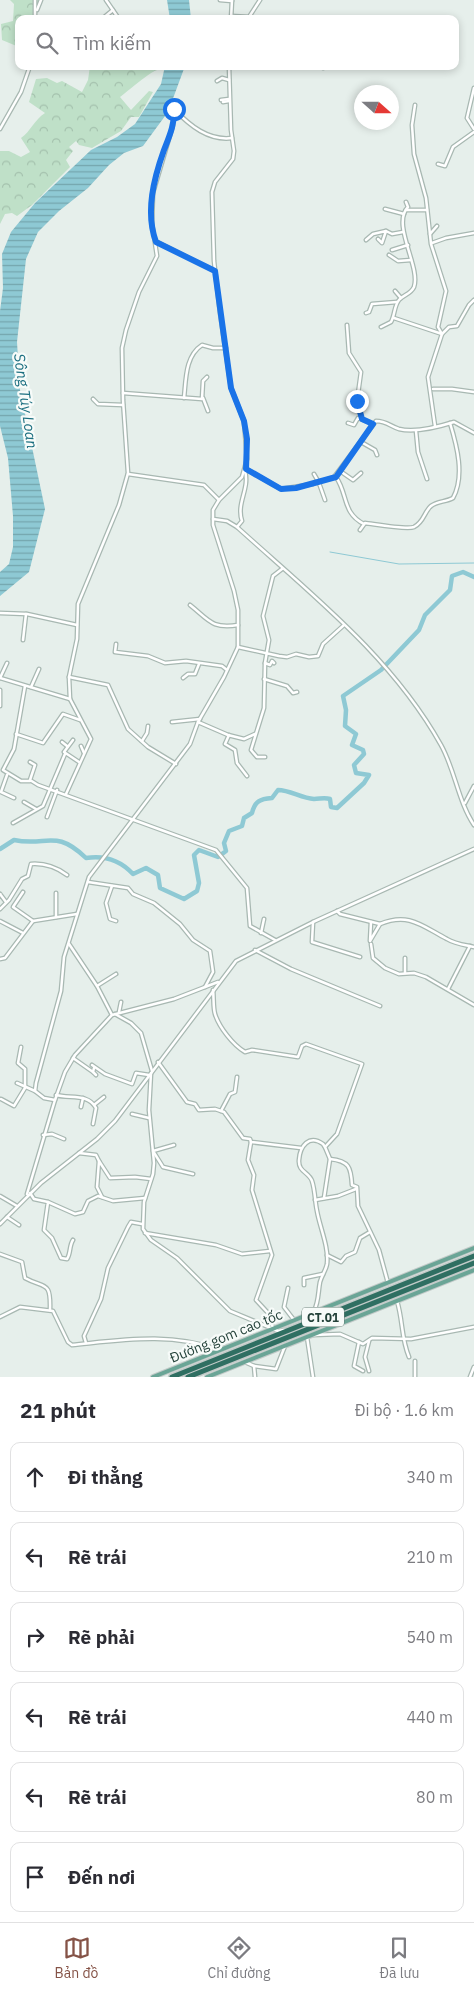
<!DOCTYPE html>
<html lang="vi">
<meta charset="utf-8">
<style>
body{margin:0;font-family:"IBM Plex Sans",sans-serif;background:#f7f7f7;color:#2b2b33}
.compass{position:absolute;left:354px;top:85px;width:45px;height:45px;border-radius:50%;background:#fff;box-shadow:0 2px 8px #0003;rotate:111deg}
.stop{position:absolute;width:15px;height:15px;margin:-11px;border:4px solid #1a73e8;border-radius:50%;background:#fff}
.stop.end{background:#1a73e8;border-color:#fff;box-shadow:0 1px 5px #0008}
.list{margin:0;padding:0;list-style:none}
h2{display:flex;justify-content:space-between;align-items:center;height:65px;margin:0;padding:0 20px;font-size:21px}
h2 small{font-size:16px;font-weight:400;color:#7c7c81}
.list li{display:grid;grid-template-columns:32px 1fr auto;gap:15px;align-items:center;box-sizing:border-box;height:70px;margin:0 10px 10px;padding:0 10px;border:1px solid #e1e1e2;border-radius:10px}
.list b{display:block;font-size:19px;white-space:nowrap}
.list em{font-size:16px;font-style:normal;color:#7c7c81}
.icon{flex:none;width:28px;height:28px;fill:none;stroke:currentColor;stroke-width:2;stroke-linecap:round;stroke-linejoin:round}
.map{position:relative;flex:none;width:474px;height:1377px;overflow:hidden}
.search{position:absolute;background:#fff;box-shadow:0 2px 8px #0003;left:15px;right:15px;top:15px;height:55px;display:flex;align-items:center;gap:12px;box-sizing:border-box;padding:0 18px;border-radius:10px;color:#7c7c81;font-size:19px}
.sheet{height:545px;background:#fff}
nav{display:flex;justify-content:space-around;align-items:center;box-sizing:border-box;height:70px;border-top:1px solid #e1e1e2;background:#fff;font-size:14px;color:#7c7c81}
nav a{display:grid;justify-items:center;gap:2px}
nav .on{color:#855347}
.map>svg:first-child{display:block}
.forest{fill:url(#forest-crowns)}
.water{fill:url(#water-rules)}
.lines{fill:none;stroke-linecap:round;stroke-linejoin:round}
.stream{stroke:#8ec9d4;stroke-width:1}
.river{stroke:#8ec9d4;stroke-width:4.5}
.minor-casing{stroke:#a8b8b2;stroke-width:5}
.major-casing{stroke:#c2cac8;stroke-width:6}
.highway-casing{stroke:#c2cac8;stroke-width:8}
.minor{stroke:#fff;stroke-width:2.5}
.major{stroke:#6aa596;stroke-width:4}
.highway{stroke:#2f6f62;stroke-width:5}
.minor-bridge-casing{stroke:#a8b8b2;stroke-width:5;stroke-linecap:butt}
.minor-bridge{stroke:#fff;stroke-width:2.5}
.route{stroke:#1a73e8;stroke-width:6}
.labels{text-anchor:middle;dominant-baseline:central;stroke-width:4.5;stroke-linejoin:round;paint-order:stroke}
.shield{fill:#f7fbf9;stroke:#637a73;stroke-width:1}
.shield-label{font-size:12px;font-weight:bold;fill:#24423a}
.street-label{font-size:14px;fill:#24423a;stroke:#f7fbf9}
.water-label{font-size:15px;font-style:italic;fill:#1c6f80;stroke:#f7fbf9}
</style>
<div class="map">
<svg width="474" height="1377" viewBox="0 0 474 1377">
<defs>
<pattern id="forest-crowns" width="20" height="18" patternUnits="userSpaceOnUse" patternTransform="scale(1.25)"><rect width="20" height="18" fill="#bfe0c8"/><path d="M2 6a3 3 0 1 1 6 0M12 15a3 3 0 1 1 6 0" fill="none" stroke="#a4c1ad"/></pattern>
<pattern id="water-rules" width="6" height="5" patternUnits="userSpaceOnUse" patternTransform="scale(1.25)"><rect width="6" height="5" fill="#8ec9d4"/><path d="M0 2.5h6" fill="none" stroke="#74a5ad"/></pattern>
</defs>
<rect width="100%" height="100%" fill="#e6efeb"/>
<!-- forest -->
<g class="forest">
<path d="M10,0h30l-9,19h-12v28l-17,-7 -1,-16 12,-3 1,-17z"/>
<path d="M90,66h67v4c-6,1 -30,22 -37,27l11,13 18,-19 4,1 -14,25h-8l-10,14 -29,17 -13,-3 -3,-4 -7,6 4,4 -7,9 4,7 -38,38 -15,11 -5,-3 -7,1 -5,10v-73h9l12,6 9,-5 -9,-14c10,-7 13,-18 24,-25l-16,-11 7,-23 11,-1 10,5 5,-2 20,11 6,-12z"/>
</g>
<!-- water -->
<g class="water">
<path d="M167,0h22l2,19h-21z"/>
<path d="M165,66h20l-17,46 -25,34 -19,7 -15,12 -21,23 -29,23 -21,21 -12,27 -9,83 3,48 25,119 -16,63 -29,24v-24l9,-8 4,-17v-31l-5,-58 -8,-32v-115l3,-23 -1,-34 9,-22 24,-29 56,-53 26,-13 18,-13 26,-40z"/>
</g>
<g class="lines">
<!-- stream -->
<path class="stream" d="M330,552l69,12 75,-1"/>
<!-- river -->
<path class="river" d="M0,849l14,-9c33,7 41,-12 72,18 19,-3 34,2 47,16l13,-6 12,7 2,13 24,11 13,-8 2,-8 -5,-28 5,-5 19,7 8,-6 -2,-8 5,-12 13,-5 2,-8 8,-5c3,-12 8,-14 20,-15l6,-8c12,0 23,8 36,9 6,0 10,-2 16,0l1,8 6,1 27,-25 5,-8 -13,-2 -2,-8 10,-11 -1,-4 -11,-5 4,-11 -11,-8 1,-16 -3,-14 38,-26 38,-40 6,-15 25,-25 2,-14 11,-4 11,5"/>
<defs>
<g id="minor">
<path d="M106,0l13,19"/>
<path d="M220,0l12,1"/>
<path d="M37,10l4,-10"/>
<path d="M231,16l18,1 11,-17"/>
<path d="M35,19v-19"/>
<path d="M102,19l11,-9"/>
<path d="M231,19l1,-19"/>
<path d="M318,66l5,2"/>
<path d="M217,81l5,-3 7,2"/>
<path d="M474,88l-7,30 7,11"/>
<path d="M221,100l8,-1"/>
<path d="M223,102l6,-1"/>
<path d="M415,105l-3,20 2,29 12,44 5,46 15,47 -8,36 4,7 -14,43 7,49"/>
<path d="M174,109c16,17 35,32 58,29"/>
<path d="M0,129l21,-37 9,-26"/>
<path d="M438,164l7,2 8,-19 21,-15"/>
<path d="M385,209l19,5"/>
<path d="M406,210h21"/>
<path d="M386,231l6,3 11,-2"/>
<path d="M430,234l7,-8"/>
<path d="M366,240l7,-6 13,-3 -4,12 -4,-4"/>
<path d="M157,242l58,29"/>
<path d="M432,243l14,-5 28,-5"/>
<path d="M392,250l16,-5"/>
<path d="M389,255l9,6 13,-1"/>
<path d="M395,291l6,7"/>
<path d="M366,313l3,-1 3,-8 25,-2"/>
<path d="M394,318l48,16 7,-7 8,-1 12,-21 5,-5"/>
<path d="M347,325l2,28 12,19 -4,29 5,18"/>
<path d="M381,327l10,-5c4,-7 3,-16 8,-22 4,-5 12,-6 15,-13 7,-20 -23,-63 -6,-80l-2,-5"/>
<path d="M433,389h19l22,3"/>
<path d="M123,393l79,6 1,-18 4,-4"/>
<path d="M184,398c2,-18 1,-42 18,-53l11,3h13"/>
<path d="M203,398l5,13"/>
<path d="M93,399l5,5 25,1"/>
<path d="M348,423l6,2 4,-7 15,6"/>
<path d="M416,431l2,21 9,27"/>
<path d="M361,442l14,8 2,5"/>
<path d="M246,469l35,20 32,-5"/>
<path d="M340,471l13,9 8,-7"/>
<path d="M128,474l76,11 15,15"/>
<path d="M314,474l4,7"/>
<path d="M334,477l42,-56c10,0 14,5 23,8 16,4 39,-2 55,-7l20,11"/>
<path d="M336,477c12,17 6,36 28,47"/>
<path d="M319,483l6,17"/>
<path d="M213,519l14,2 10,6c74,67 155,130 204,218 14,25 17,56 33,80"/>
<path d="M237,527l5,-6c-6,-18 8,-32 3,-50"/>
<path d="M360,530l5,-7c9,1 42,7 49,4 10,-5 10,-15 17,-21 6,-5 15,-4 22,-8 12,-22 4,-52 -3,-75"/>
<path d="M190,605c19,15 21,24 48,20"/>
<path d="M0,613l27,1 50,11"/>
<path d="M23,640l3,-26"/>
<path d="M116,644l-1,8 33,4 17,7 21,-2 36,5 5,4"/>
<path d="M238,647l41,9 8,1 9,-3 13,3 9,-1 5,-12 21,-19"/>
<path d="M265,663l4,-23 -6,-24 10,-40 9,-7"/>
<path d="M69,677l39,8 20,44 20,18 28,17"/>
<path d="M0,678l70,21"/>
<path d="M0,678l7,-15"/>
<path d="M183,678l5,-4h7l4,-10"/>
<path d="M264,679l23,7 6,7 4,-1"/>
<path d="M25,686l-11,63 -11,21 18,11h9"/>
<path d="M31,687l8,-18"/>
<path d="M0,690v16"/>
<path d="M172,722l28,-3"/>
<path d="M198,722l30,13 16,4 11,-5"/>
<path d="M16,734l27,9 20,-29 17,6"/>
<path d="M229,735l-4,9 10,6 2,13 10,13"/>
<path d="M73,740l-9,12 15,10"/>
<path d="M142,741l5,-8 1,-7"/>
<path d="M62,742l5,4"/>
<path d="M81,746l3,7"/>
<path d="M265,757h-8l-6,-7 13,-42 1,-45 5,2 2,-4 2,2"/>
<path d="M30,762l5,3 -5,15 8,5 178,65 31,38 3,38 25,14"/>
<path d="M7,775l-6,17 13,6"/>
<path d="M66,794l25,-55 -21,-40 -1,-22 8,-38 1,-35 41,-99 9,-32 -5,-73 -1,-52 4,-18 13,-38 18,-36 -5,-33 1,-30 20,-68 1,-16"/>
<path d="M24,802l12,7"/>
<path d="M465,803l9,-17"/>
<path d="M47,817l10,-27"/>
<path d="M13,823l30,-17 22,-52"/>
<path d="M88,882l40,6 5,6 21,9 26,21 13,16 17,11 3,21 -8,15"/>
<path d="M112,886l-6,17 4,16 6,2"/>
<path d="M23,892l-10,15 20,14 44,-7"/>
<path d="M56,893v24"/>
<path d="M0,894l6,8"/>
<path d="M0,909l9,-9 13,-21 6,-3 3,-12c13,-1 25,3 36,11"/>
<path d="M337,911l3,3 40,10"/>
<path d="M0,921l23,12"/>
<path d="M313,922l-1,20 48,15"/>
<path d="M371,922l-1,19 10,-17c29,-12 42,2 67,15 8,5 18,6 27,8"/>
<path d="M261,933l3,-14"/>
<path d="M69,944l28,42 15,29"/>
<path d="M371,944l2,14 12,10 14,6 15,-1 12,4 48,28"/>
<path d="M255,950l36,19 89,37"/>
<path d="M0,959l5,-1 28,-37"/>
<path d="M405,973v-15"/>
<path d="M97,986l19,-12"/>
<path d="M448,989l22,-43"/>
<path d="M213,990c1,8 0,17 2,24 4,13 18,31 30,38l7,-2 46,7 4,-11 4,-2 56,20 -25,70 -12,13 5,12 -6,39"/>
<path d="M119,1012l2,-10"/>
<path d="M115,1014l16,9 10,10 11,38"/>
<path d="M73,1058l20,14"/>
<path d="M158,1062l29,40 8,2 4,6 16,-1 9,3 19,26 7,1 1,3 50,6"/>
<path d="M92,1065l13,9 27,10 4,-11 13,2"/>
<path d="M94,1068l-1,4 3,3"/>
<path d="M151,1073l-2,37 5,53 -1,11 -9,28 -1,27 8,11 26,18 53,53 48,20 6,-1"/>
<path d="M17,1083l18,8"/>
<path d="M56,1095c14,4 32,-2 40,13l-3,16"/>
<path d="M1,1099l13,7 11,-18v-19l-7,-6 3,-16"/>
<path d="M55,1100l-11,-2 -9,-7 1,-8 25,-92 3,-34 25,-80 101,-133 8,-22 26,-45 14,-30v-37l-4,-19 -21,-66v-15l6,-10 23,-23 5,-18 -3,-38 -13,-33 -11,-75 -6,-52 -2,-69 3,-10 18,-23 1,-8 -3,-21 -2,-64"/>
<path d="M94,1105l10,-8"/>
<path d="M81,1107l2,-9"/>
<path d="M221,1111l9,-17 5,-2 2,-15"/>
<path d="M132,1114l17,4"/>
<path d="M43,1135l9,-1 12,5"/>
<path d="M251,1142l-3,18 6,15 -2,15 20,65 -16,45 13,14 4,14"/>
<path d="M174,1145l-21,6 10,16 30,7"/>
<path d="M79,1153l17,2 3,6"/>
<path d="M330,1159c19,2 21,8 22,26l5,2 1,19 21,44 9,33"/>
<path d="M30,1193l4,6 14,3 -4,28 8,8 9,20 6,1c4,-6 2,-13 6,-19"/>
<path d="M27,1194l28,-94 10,-28 10,-17 37,-40 62,-16 44,-17"/>
<path d="M0,1196l17,10"/>
<path d="M102,1197l-5,-10 2,-26 11,17 25,-1 16,2"/>
<path d="M315,1200l23,-4 18,-7"/>
<path d="M48,1202l27,12 8,-2 5,-11 10,-5 15,5 32,-3"/>
<path d="M7,1217l12,8"/>
<path d="M0,1224l41,-41 56,-44 18,-18 121,-160 77,-39 161,-73"/>
<path d="M145,1233l71,12 26,9 28,-3"/>
<path d="M0,1254l22,8 3,16c20,11 26,2 25,32"/>
<path d="M327,1255l14,7 5,-6 9,-4 5,-14 10,-6"/>
<path d="M304,1285v-7l19,-4"/>
<path d="M288,1288l-4,19 10,13"/>
<path d="M397,1301c6,19 4,37 12,56"/>
<path d="M314,1311c5,-10 4,-19 6,-29 2,-7 6,-12 7,-18 2,-17 -7,-36 -10,-53 -2,-9 -2,-21 -5,-30 -3,-9 -14,-9 -13,-21 1,-14 10,-26 24,-16l2,3"/>
<path d="M0,1317l20,-10 33,4 15,31 4,3c51,-5 99,-13 147,5"/>
<path d="M313,1335l27,-1 23,10 9,-6 39,1 63,-12"/>
<path d="M307,1337l6,40"/>
<path d="M369,1341l-4,16 4,14"/>
<path d="M359,1342l-5,24 9,5"/>
<path d="M86,1343l-2,-7 17,-37 7,-31 20,-41 3,-5 11,2"/>
<path d="M415,1361v16"/>
<path d="M245,1362l9,4 1,11"/>
<path d="M254,1366l22,3 9,-23"/>
<path d="M470,1377l4,-10"/>
</g>
<g id="major">
<path d="M153,1377l321,-129"/>
<path d="M207,1377l267,-107"/>
</g>
<g id="highway">
<path d="M172,1377l302,-121"/>
<path d="M188,1377l286,-114"/>
</g>
</defs>
<!-- minor casing -->
<use href="#minor" class="minor-casing"/>
<!-- major casing -->
<use href="#major" class="major-casing"/>
<!-- highway casing -->
<use href="#highway" class="highway-casing"/>
<!-- minor -->
<use href="#minor" class="minor"/>
<!-- major -->
<use href="#major" class="major"/>
<!-- highway -->
<use href="#highway" class="highway"/>
<defs>
<path id="minor-bridge" d="M313,484l21,-7"/>
</defs>
<!-- minor-bridge casing -->
<use href="#minor-bridge" class="minor-bridge-casing"/>
<!-- minor-bridge -->
<use href="#minor-bridge" class="minor-bridge"/>
</g>
<g class="lines">
<!-- route -->
<path class="route" d="M174,109c1,15 -5,28 -10,41 -10,28 -19,62 -8,92l59,29 16,117 13,33 3,18 -1,30 35,20 15,-1 40,-11 37,-53 -11,-5 -5,-18"/>
</g>
<g class="labels">
<!-- shield labels -->
<rect class="shield" x="302" y="1307.5" width="42" height="19" rx="4"/>
<g class="shield-label">
<text x="323" y="1317">CT.01</text>
</g>
<!-- street labels -->
<g class="street-label">
<text transform="translate(226 1336) rotate(-22)">Đường gom cao tốc</text>
</g>
<!-- water labels -->
<g class="water-label">
<text transform="translate(26 401) rotate(82)">Sông Túy Loan</text>
</g>
</g>
</svg>
<svg class="compass" viewBox="-18 -18 36 36"><path d="M0-13l5 13h-10z" fill="#e53935"/><path d="M0 13l5-13h-10z" fill="#7c7c81"/></svg>
<div class="stop" style="left:174px;top:109px"></div>
<div class="stop end" style="left:357px;top:401px"></div>
<div class="search"><svg class="icon" aria-label="search" viewBox="0 0 24 24"><circle cx="10" cy="10" r="6"/><path d="M15 15l6 6"/></svg>Tìm kiếm</div>
</div>
<section class="sheet">
<h2>21 phút<small>Đi bộ · 1.6 km</small></h2>
<ul class="list">
<li><svg class="icon" aria-label="ahead" viewBox="0 0 24 24"><path d="M12 20V5M6 11l6-6 6 6"/></svg><div><b>Đi thẳng</b></div><em>340 m</em></li>
<li><svg class="icon" aria-label="left" viewBox="0 0 24 24"><path d="M17 20v-9H6M10 6l-5 5 5 5"/></svg><div><b>Rẽ trái</b></div><em>210 m</em></li>
<li><svg class="icon" aria-label="right" viewBox="0 0 24 24"><path d="M7 20v-9h11M14 6l5 5-5 5"/></svg><div><b>Rẽ phải</b></div><em>540 m</em></li>
<li><svg class="icon" aria-label="left" viewBox="0 0 24 24"><path d="M17 20v-9H6M10 6l-5 5 5 5"/></svg><div><b>Rẽ trái</b></div><em>440 m</em></li>
<li><svg class="icon" aria-label="left" viewBox="0 0 24 24"><path d="M17 20v-9H6M10 6l-5 5 5 5"/></svg><div><b>Rẽ trái</b></div><em>80 m</em></li>
<li><svg class="icon" aria-label="arrive" viewBox="0 0 24 24"><path d="M6 21V4h12l-3 4 3 4H6"/></svg><div><b>Đến nơi</b></div></li>
</ul>
</section>
<nav>
<a class="on"><svg class="icon" aria-label="map" viewBox="0 0 24 24"><path d="M3 6l6-2 6 2 6-2v14l-6 2-6-2-6 2zM9 4v14M15 6v14"/></svg>Bản đồ</a>
<a><svg class="icon" aria-label="directions" viewBox="0 0 24 24"><path d="M12 3l9 9-9 9-9-9zM9 14v-3h6M13 9l2 2-2 2"/></svg>Chỉ đường</a>
<a><svg class="icon" aria-label="saved" viewBox="0 0 24 24"><path d="M7 4h10v16l-5-4-5 4z"/></svg>Đã lưu</a>
</nav>
